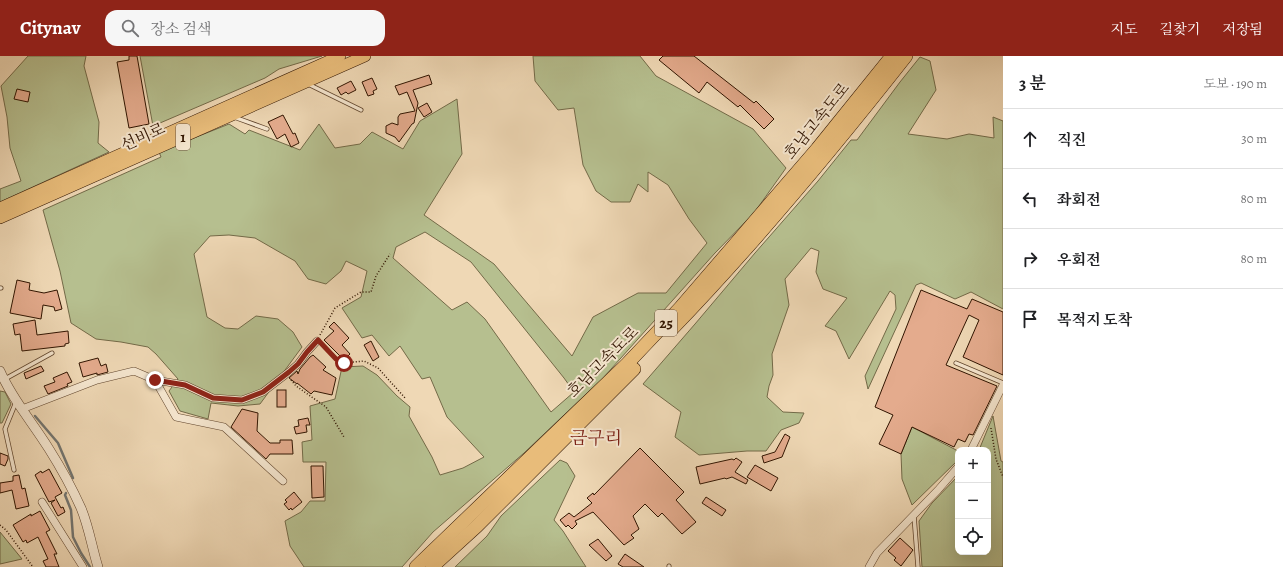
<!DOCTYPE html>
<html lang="ko">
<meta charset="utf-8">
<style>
body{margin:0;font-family:Alegreya,"Noto Serif KR",serif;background:#f6f6f6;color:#202124}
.controls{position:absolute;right:12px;bottom:12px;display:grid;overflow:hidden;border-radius:8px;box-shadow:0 4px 16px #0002}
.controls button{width:36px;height:36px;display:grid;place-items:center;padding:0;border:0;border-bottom:1px solid #e0e0e0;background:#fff;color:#202124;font:20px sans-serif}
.stop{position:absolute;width:12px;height:12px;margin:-9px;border:3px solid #8f2418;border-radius:50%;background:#fff}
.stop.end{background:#8f2418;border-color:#fff;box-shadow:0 1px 4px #0008}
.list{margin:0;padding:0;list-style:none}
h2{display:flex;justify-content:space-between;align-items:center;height:52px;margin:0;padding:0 16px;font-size:17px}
h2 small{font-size:13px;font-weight:400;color:#757577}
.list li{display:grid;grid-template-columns:26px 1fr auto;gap:12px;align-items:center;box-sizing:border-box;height:60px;padding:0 16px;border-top:1px solid #e0e0e0}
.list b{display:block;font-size:15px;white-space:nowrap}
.list em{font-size:13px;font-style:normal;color:#757577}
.icon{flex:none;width:22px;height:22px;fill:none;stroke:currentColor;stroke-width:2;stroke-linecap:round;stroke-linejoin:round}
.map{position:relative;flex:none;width:1003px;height:511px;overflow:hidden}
header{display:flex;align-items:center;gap:24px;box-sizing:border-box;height:56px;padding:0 20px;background:#8f2418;color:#fff}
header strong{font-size:19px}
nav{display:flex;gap:22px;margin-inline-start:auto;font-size:14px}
.search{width:280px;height:36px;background:#f6f6f6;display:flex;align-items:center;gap:10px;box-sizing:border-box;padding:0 14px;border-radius:12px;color:#757577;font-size:15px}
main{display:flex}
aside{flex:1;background:#fff}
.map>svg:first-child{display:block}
.green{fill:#b6bf8f;stroke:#736a48;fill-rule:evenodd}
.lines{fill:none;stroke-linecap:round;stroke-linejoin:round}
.stream{stroke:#737570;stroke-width:2.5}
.building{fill:#e4ab8d;stroke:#301400}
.service-casing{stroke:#60452d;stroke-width:5}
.minor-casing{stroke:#60452d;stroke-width:8}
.tertiary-casing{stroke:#60452d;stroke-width:10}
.primary-casing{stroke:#301400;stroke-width:12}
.motorway-casing{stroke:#301400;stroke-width:14}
.path{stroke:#301400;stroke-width:1.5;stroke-dasharray:1 2;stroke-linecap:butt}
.service{stroke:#f5e6cf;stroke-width:3.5}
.minor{stroke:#f5e6cf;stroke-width:7}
.tertiary{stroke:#f5e6cf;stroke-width:9}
.primary{stroke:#e8bc7a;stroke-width:11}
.motorway{stroke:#e8bc7a;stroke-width:13}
.route{stroke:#8f2418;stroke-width:5}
.labels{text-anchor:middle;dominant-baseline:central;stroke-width:4;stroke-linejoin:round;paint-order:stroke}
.shield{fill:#f5e6cf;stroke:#6b533e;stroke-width:1}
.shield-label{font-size:15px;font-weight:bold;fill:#301400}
.street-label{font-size:16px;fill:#301400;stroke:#f5e6cf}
.quarter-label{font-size:18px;fill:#7a1f14;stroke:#f5e6cf}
</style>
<header>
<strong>Citynav</strong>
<div class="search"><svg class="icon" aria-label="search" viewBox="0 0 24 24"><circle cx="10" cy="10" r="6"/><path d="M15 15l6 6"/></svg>장소 검색</div>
<nav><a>지도</a><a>길찾기</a><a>저장됨</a></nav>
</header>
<main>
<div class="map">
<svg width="1003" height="511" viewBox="0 0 1003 511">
<rect width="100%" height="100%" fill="#efd8b5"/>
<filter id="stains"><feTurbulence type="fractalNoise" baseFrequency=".005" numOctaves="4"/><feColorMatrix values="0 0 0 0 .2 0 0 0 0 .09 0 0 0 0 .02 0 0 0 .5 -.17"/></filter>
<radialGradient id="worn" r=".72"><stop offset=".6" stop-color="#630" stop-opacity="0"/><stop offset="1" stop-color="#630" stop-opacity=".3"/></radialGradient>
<!-- green -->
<g class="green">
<path d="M28,0h58l-2,10 15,56 -1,21 11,9 -109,50v-13l21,-8 -11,-33 -3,-31 -6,-31z"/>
<path d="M140,0h182l-43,13 -14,9 -112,48z"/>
<path d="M533,0h107l16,20 97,53 33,39 -32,45 -39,40 -112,125 -79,75 -91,79 -31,35h-98l-14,-21 -5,-25 16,-9 9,-11h15l1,-39h-23l-1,-20 10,-2 -2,-34 25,-7 7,-32 21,-1 14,9 20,21 13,11 -1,9 23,41 8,18 23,-7 21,-11 -37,-40 -17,-40 -8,2 -22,-33 -11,10 -17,-21 -10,3 -20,-30 19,-11 6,-26 -21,-10 -5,10 -15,13 -18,-5 -13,-18 -40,-23 -26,-3 -19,1 -16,18 13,63 18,11 13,1 18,-13 22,3 15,13 9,15 -42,57 -22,2 -27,-3 -3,16 -28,-8 -11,-20 9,-12 -22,-25 -8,-7 -27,-5 -25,-3 -25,-16 -11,-52 -17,-61 118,-53 -2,-5 70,-28 16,10 4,-4 51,20 19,-26 16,24 25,-4 12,-12 31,17 17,-28 37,-22 5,55 -38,61 70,49 78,92 21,-39 45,-24h28l41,-50 -18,-24 -21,-34 -20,-13v20l-10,-8 -8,18h-19l-15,-11 -13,-26 -9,-57 -16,2 -23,-29zM425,176l46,30 93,116 10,14 -23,20 -66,-93 -18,-17 -15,8 -59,-52 3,-11z"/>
<path d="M920,1l10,4 6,29 -28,44 39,5 22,-5 25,4 -1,-21 10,4v188l-32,-17 -16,7 -34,-16 -5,2 -48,104 -3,-13 31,-67 -1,-14 -5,-4 -41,68 -13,-28 -11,-5 22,-28 -24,-9 -7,-17 3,-21 -8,-3 -26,31 4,26 -17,49 1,21 -4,11 -2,11 16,15 21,1 -5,10 -18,7 -15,21h-19l-48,4 -24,-18 6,-25 -38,-28 52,-60 60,-71 63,-72 33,-41h6l43,-58z"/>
<path d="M0,335l5,1 6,12 -9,19h-2z"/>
<path d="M993,360l8,45 2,1v105h-81l-3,-46 13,-18 26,-27v76h30v-102h-9z"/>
<path d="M912,371l46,24v9l-46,45 -10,-26 -1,-25z"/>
<path d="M560,404l7,3 8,13 -21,44 9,11 23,36h-131l32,-31 14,-20z"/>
<path d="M0,476l22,27 -22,5z"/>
</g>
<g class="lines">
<!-- stream -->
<g class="stream">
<path d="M35,360l23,27 15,35"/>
<path d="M66,437l-1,2 6,15 2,27 8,16 9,14"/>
</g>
</g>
<!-- building -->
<g class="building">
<path d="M129,0h8l12,68 -20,4 -12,-66 12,-2z"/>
<path d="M663,0h31l60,47 2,-2 18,18 -10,10 -24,-24 -2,2 -31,-25 -8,11 -40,-33z"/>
<path d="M429,19l3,9 -19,6 5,13 -4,20 -2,1 -13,18 -4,-5 -9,-4v-7l6,-3 6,2v-8l2,-3 15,-3 -8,-19 -8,3 -4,-9z"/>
<path d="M372,22l5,11 -4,2 1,3 -6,2 -6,-14z"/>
<path d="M351,25l5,9 -8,4 -2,-2 -5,3 -4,-7z"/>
<path d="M17,33l13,3 -2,10 -14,-3z"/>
<path d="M427,47l5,9 -8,5 -6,-9z"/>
<path d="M283,59l10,19 2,-1 4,10 -8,4 -6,-13 -8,5 -9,-17z"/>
<path d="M17,224l13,3 -1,7 15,3 13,-3 5,19 -7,2 -1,-4 -11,-2 -2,14 -31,-6z"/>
<path d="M921,234l46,19 5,-10 31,13v63l-40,-18 16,-37 -10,-5 -23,50 51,21 -21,43 -3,6 -4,-1 -4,8 -7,-3 -4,8 -42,-20 -11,27 -22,-10 14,-29 -18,-8z"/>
<path d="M35,264l2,15 31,-4 1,12 -4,1v2l-43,5 -2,-17 -5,1 -2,-11z"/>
<path d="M334,266l15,16 -7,7 8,9 -6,6 -20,-20 10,-9 -5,-4z"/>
<path d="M371,285l8,16 -6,4 -9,-16z"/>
<path d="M313,299l13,12 -3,3 13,8 -4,17 -18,-4 -3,3 -14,-11v1l-8,-6 8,-7 1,3 2,-5 10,-12z"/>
<path d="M98,302l3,8 5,-2 2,8 -11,3v-2l-14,4 -4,-14z"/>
<path d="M41,310l3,5 -18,8 -2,-6z"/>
<path d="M67,316l5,10 -5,2 1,2 -20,8 -4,-8 11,-4 -2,-4z"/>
<rect x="277" y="334" width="9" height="17"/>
<path d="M242,353l16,4 -1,18 13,12h10v-3h12l1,14h-23l-4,5 -35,-32z"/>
<path d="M308,362l2,7h-4l1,7 -11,2 -2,-7 5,-1 -1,-6z"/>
<path d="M785,378l5,3 -8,20 -18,6 -2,-7 13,-4z"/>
<path d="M640,392l44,44 -8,8 20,22 -14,12 -20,-21 -4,4 -13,-13 -12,12 6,13 -8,6 3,3 -10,7 -31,-33 -18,9 2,3 -5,5 -4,-4 -2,2 -6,-7 9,-7 5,4 18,-14 -5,-5 6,-5 1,2z"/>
<path d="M0,397l8,3v3l-3,7 -5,-2z"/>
<path d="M736,402l6,4 -7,10 13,8 -2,4 -14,-7 -6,2 -1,-1 -25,6 -4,-17 36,-8 2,1z"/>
<path d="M755,409l23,13 -7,13 -24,-14z"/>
<path d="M311,410h12l1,31 -12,1z"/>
<path d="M49,413l13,24 -7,4 6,11 2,-1 2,5 -7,4 -7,-13 4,-3 -6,2 -14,-27 6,-4 1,2z"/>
<path d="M19,419l3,14 3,-1 4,18 -13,3 -4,-19 -12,3v-10l13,-2v-5z"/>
<path d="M294,436l8,10 -10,8 -1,-2 -2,2 -5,-6 3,-2 -2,-2z"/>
<path d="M706,441l20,13 -4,6 -20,-13z"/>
<path d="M40,455l10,19 -4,2 11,22h-3l5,13h-13l-3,-6 5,-2 -10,-22 -11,6 -1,-3 -3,2 -10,-17 18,-11v2z"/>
<path d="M900,482l13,12 -12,16 -7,-6 2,-2 -8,-7z"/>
<path d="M598,483l14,17 -6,5 -17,-16z"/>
<path d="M625,498l19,13h-21l-5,-3z"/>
</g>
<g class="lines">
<defs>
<g id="service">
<path d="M308,28l53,26"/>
<path d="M234,61l33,12"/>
<path d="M0,232h1"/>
<path d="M956,307l47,20"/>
<path d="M5,323l47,-26"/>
<path d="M14,414l-9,-41 11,-27"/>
<path d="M914,460l4,51"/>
<path d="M669,511v-1"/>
</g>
<g id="minor">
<path d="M155,324l21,37 48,10 59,54"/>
<path d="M22,353l75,-29 37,-9 21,9 30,5 28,13 29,2 21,-8 26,-20 9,-8 9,-12 10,-11"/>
<path d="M971,394l32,-65"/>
<path d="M42,446l41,65"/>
<path d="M869,511l8,-14 61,-63 20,-23"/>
</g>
<path id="tertiary" d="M0,315c12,28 33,52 49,78 12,19 23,39 32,59 8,19 11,40 17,59"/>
<g id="primary">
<path d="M0,152l340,-152"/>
<path d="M0,162l365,-162"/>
</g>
<g id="motorway">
<path d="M672,273c83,-86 160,-179 234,-273"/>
<path d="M416,511l210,-202 54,-57 137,-159 75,-93"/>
<path d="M432,511l45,-41 157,-157"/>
</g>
</defs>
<!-- service casing -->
<use href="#service" class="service-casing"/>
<!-- minor casing -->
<use href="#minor" class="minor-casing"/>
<!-- tertiary casing -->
<use href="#tertiary" class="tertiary-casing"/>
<!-- primary casing -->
<use href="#primary" class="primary-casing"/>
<!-- motorway casing -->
<use href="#motorway" class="motorway-casing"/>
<!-- path -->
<g class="path">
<path d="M320,279l15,-27 26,-16h10l5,-16 14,-22"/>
<path d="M323,290l14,13 7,4 20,-2 14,7 28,31"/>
<path d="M291,324l5,6 30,21 18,30"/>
<path d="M991,372l5,31 7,18"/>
<path d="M0,469l6,5 27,37"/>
</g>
<!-- service -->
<use href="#service" class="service"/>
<!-- minor -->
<use href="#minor" class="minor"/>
<!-- tertiary -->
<use href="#tertiary" class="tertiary"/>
<!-- primary -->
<use href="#primary" class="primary"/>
<!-- motorway -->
<use href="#motorway" class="motorway"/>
</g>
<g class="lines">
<!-- route -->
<path class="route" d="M155,324l30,5 28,13 29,2 21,-8 26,-20 9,-8 9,-12 11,-12 18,19 8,4"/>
</g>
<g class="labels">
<!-- shield labels -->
<g class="shield">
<rect x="176" y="68" width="14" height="26" rx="3"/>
<rect x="655" y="254" width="22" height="26" rx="3"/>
</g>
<g class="shield-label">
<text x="183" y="81">1</text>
<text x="666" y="267">25</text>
</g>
<!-- street labels -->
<g class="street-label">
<text transform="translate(817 65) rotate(-51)">호남고속도로</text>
<text transform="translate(143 81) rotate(-24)">선비로</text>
<text transform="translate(603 306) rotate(-45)">호남고속도로</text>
</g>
<!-- quarter labels -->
<g class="quarter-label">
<text x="596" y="382">금구리</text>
</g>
</g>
<rect width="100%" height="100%" filter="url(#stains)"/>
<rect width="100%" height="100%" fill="url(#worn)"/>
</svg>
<div class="controls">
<button>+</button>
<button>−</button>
<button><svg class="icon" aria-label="locate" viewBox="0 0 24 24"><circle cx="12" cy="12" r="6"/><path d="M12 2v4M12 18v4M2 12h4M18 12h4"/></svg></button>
</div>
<div class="stop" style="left:344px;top:307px"></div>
<div class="stop end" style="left:155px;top:324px"></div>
</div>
<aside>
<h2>3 분<small>도보 · 190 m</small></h2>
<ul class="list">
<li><svg class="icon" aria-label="ahead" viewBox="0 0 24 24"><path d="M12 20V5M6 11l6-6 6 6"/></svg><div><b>직진</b></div><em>30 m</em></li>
<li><svg class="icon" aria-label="left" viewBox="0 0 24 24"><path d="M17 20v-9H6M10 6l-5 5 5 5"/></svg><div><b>좌회전</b></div><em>80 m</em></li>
<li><svg class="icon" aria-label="right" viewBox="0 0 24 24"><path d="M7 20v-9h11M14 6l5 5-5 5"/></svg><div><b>우회전</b></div><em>80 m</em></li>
<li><svg class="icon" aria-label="arrive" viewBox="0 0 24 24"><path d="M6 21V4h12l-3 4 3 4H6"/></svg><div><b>목적지 도착</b></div></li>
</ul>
</aside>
</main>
